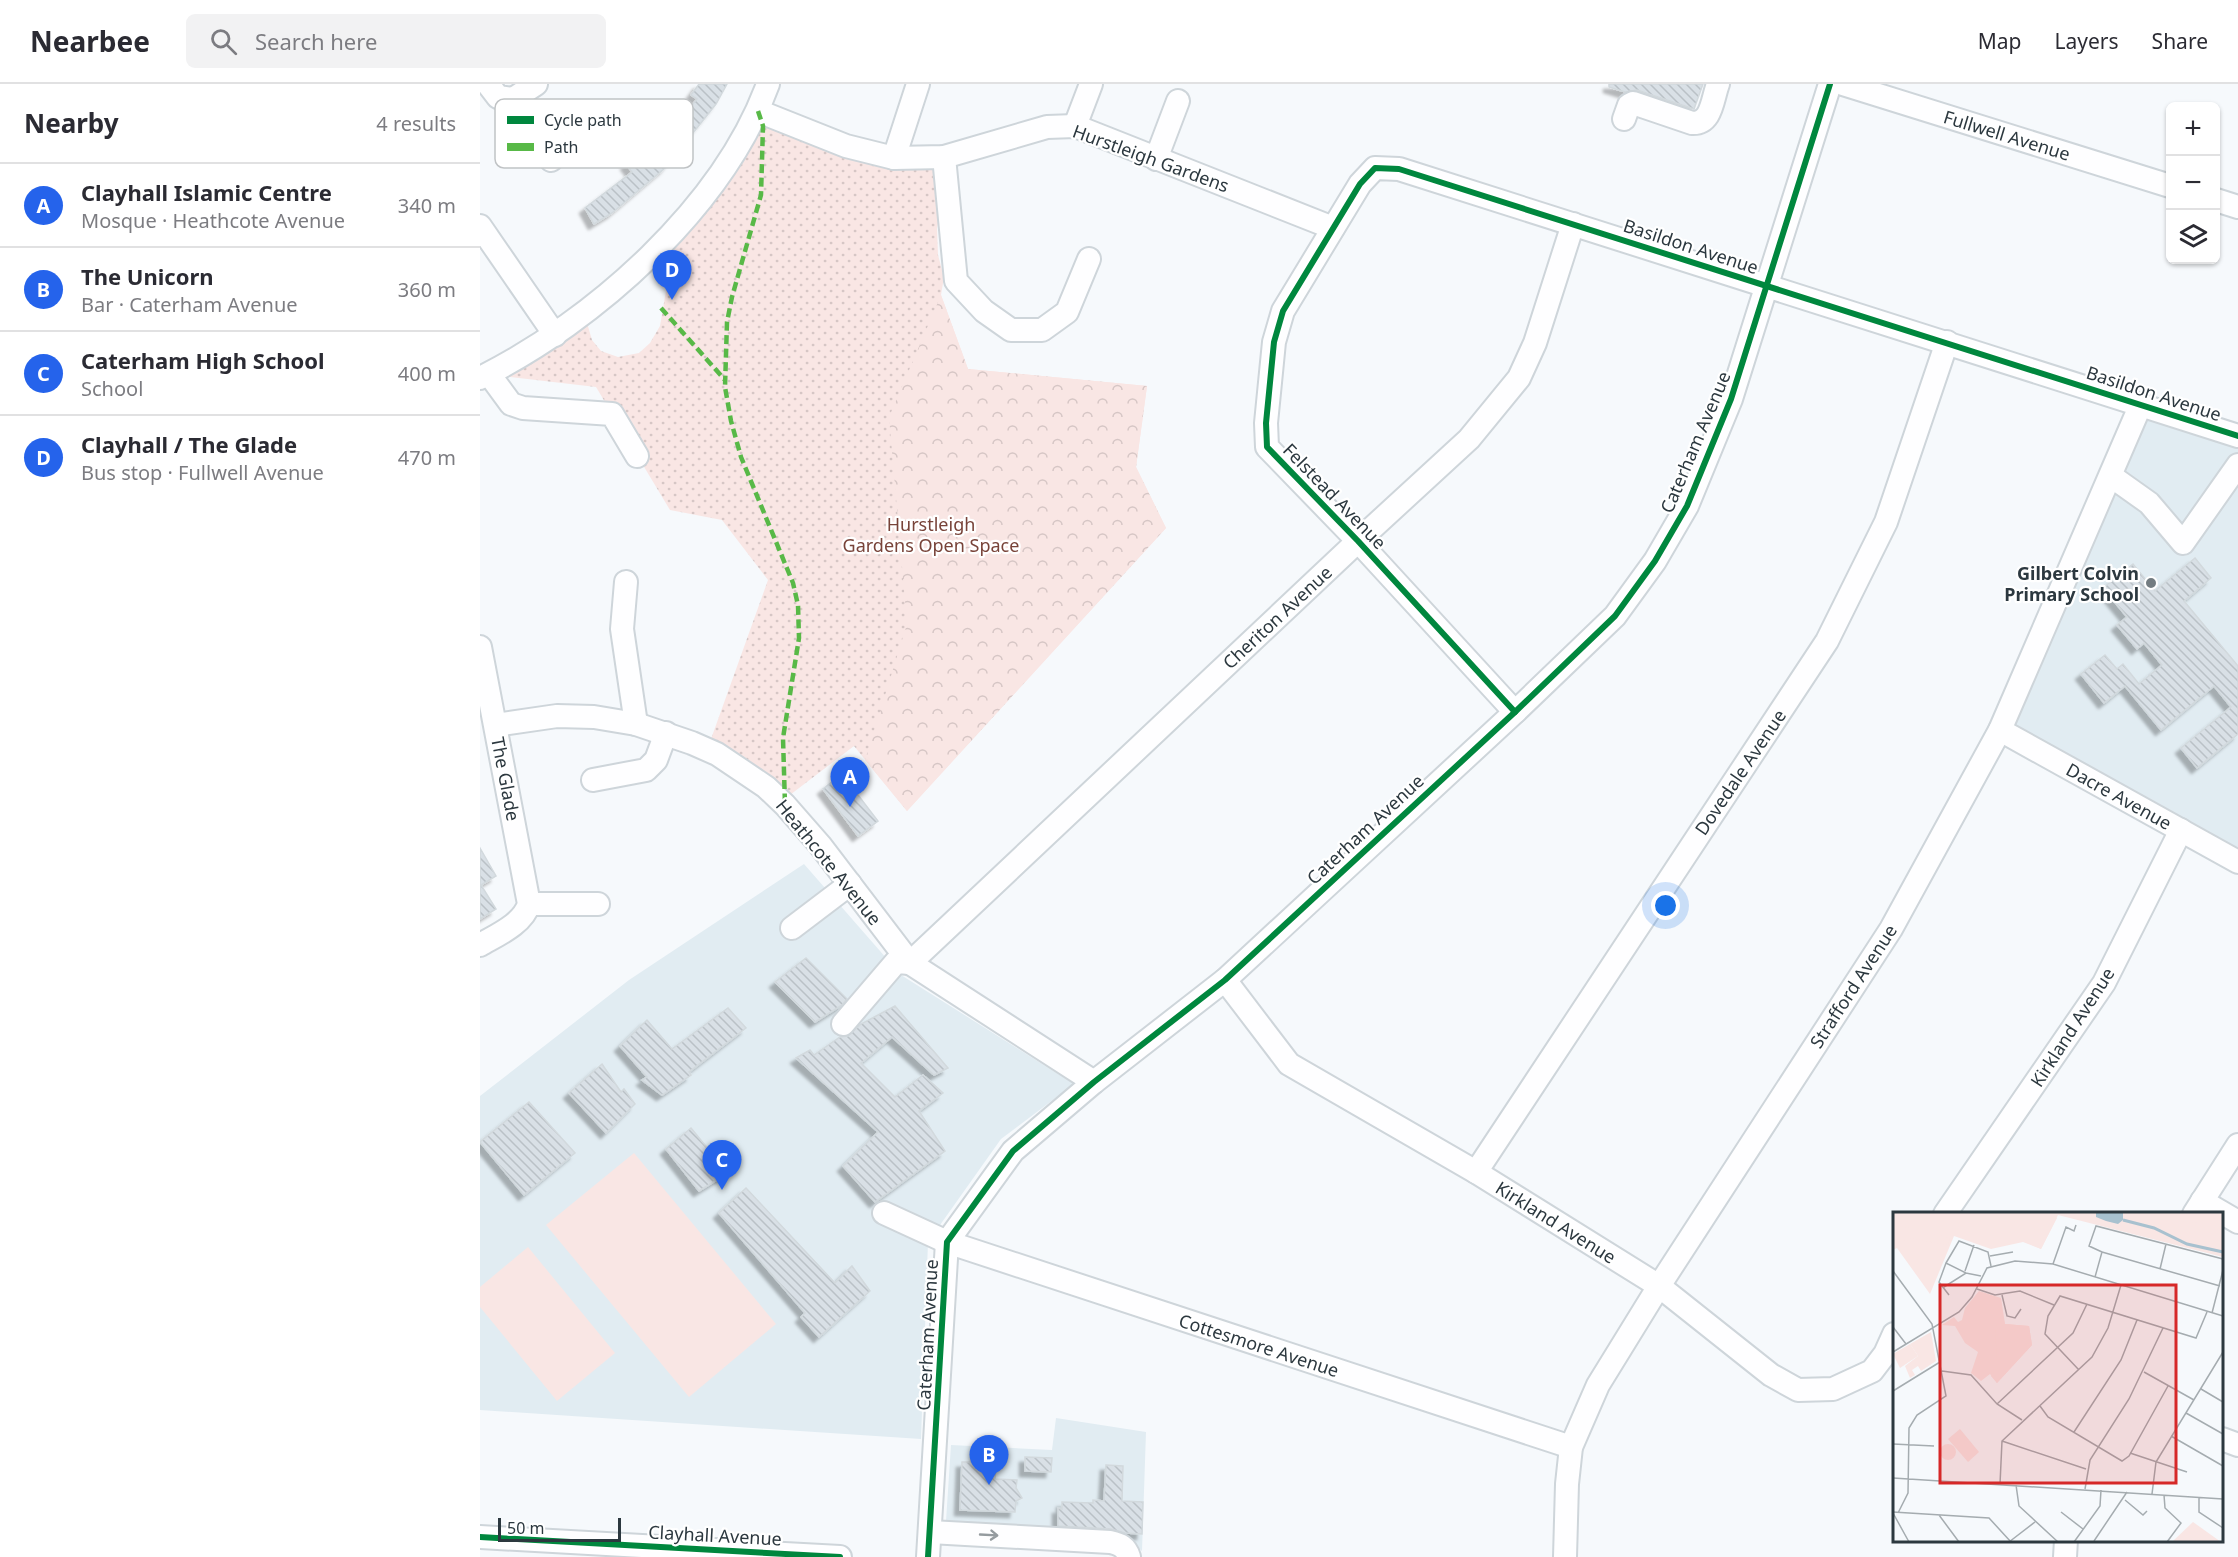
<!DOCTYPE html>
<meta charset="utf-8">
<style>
body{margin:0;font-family:"Noto Sans",sans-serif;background:#f2f2f3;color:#2b2b33}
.controls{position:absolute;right:18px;top:18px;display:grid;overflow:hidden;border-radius:9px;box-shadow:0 2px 4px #0004}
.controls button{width:54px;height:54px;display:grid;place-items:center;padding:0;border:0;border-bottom:2px solid #e1e1e2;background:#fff;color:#2b2b33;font:30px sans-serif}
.scale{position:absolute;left:18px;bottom:15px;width:123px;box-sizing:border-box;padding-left:6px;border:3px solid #2c383f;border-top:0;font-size:16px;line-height:21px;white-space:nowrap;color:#2c383f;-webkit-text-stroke:4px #fff;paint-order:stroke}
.you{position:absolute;left:1186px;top:822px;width:21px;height:21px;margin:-15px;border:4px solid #fff;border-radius:50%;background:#1a73e8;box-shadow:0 0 0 9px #1a73e833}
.badge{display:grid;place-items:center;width:39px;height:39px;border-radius:50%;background:#2563eb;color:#fff;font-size:20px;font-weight:700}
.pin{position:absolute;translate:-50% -50px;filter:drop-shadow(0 2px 3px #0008)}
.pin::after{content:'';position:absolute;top:32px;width:21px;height:18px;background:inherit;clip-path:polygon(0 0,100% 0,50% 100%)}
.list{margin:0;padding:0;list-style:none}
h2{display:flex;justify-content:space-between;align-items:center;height:78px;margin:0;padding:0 24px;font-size:26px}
h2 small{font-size:20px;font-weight:400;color:#7c7c81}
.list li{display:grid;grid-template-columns:39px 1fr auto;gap:18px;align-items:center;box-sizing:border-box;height:84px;padding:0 24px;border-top:2px solid #e1e1e2}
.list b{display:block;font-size:22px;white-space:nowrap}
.list p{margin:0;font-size:20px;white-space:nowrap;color:#7c7c81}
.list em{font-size:20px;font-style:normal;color:#7c7c81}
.icon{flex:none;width:33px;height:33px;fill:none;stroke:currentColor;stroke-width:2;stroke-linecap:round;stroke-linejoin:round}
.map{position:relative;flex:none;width:1758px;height:1473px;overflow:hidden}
header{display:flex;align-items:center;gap:36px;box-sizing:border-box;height:84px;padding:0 30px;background:#fff;border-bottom:2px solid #e1e1e2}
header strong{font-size:28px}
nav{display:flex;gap:33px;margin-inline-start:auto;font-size:21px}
.search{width:420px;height:54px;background:#f2f2f3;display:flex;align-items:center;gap:15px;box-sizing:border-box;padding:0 21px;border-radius:9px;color:#7c7c81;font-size:22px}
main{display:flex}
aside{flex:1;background:#fff}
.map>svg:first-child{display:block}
.built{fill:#e1ecf2}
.green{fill:url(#green-dots)}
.forest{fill:url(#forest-crowns)}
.pitch{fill:#f9e6e4}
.building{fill:url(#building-back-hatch);stroke:#d2d9dd;stroke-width:1.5;filter:url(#shadow)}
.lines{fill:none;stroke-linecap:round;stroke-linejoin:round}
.minor-casing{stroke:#ced5da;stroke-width:26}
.minor{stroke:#fefeff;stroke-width:22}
.quiet{stroke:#58b947;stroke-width:4.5;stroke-dasharray:9 4.5;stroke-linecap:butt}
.cycleway-casing{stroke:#fff;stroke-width:10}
.cycleway{stroke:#00873e;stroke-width:6}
.oneway{stroke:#959b9f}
.poi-dot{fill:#737c81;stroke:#fff;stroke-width:2}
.labels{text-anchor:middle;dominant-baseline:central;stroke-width:4.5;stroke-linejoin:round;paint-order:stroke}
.street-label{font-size:18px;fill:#2c383f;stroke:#fff}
.park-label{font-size:18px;fill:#784339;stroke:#fff}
.poi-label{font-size:18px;font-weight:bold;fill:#2c383f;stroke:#fff;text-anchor:end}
.inset-river{fill:none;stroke:#a8c1cf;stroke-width:3}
.inset-road{fill:none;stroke:#a5acb0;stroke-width:1.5}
.view{fill:#d62828;fill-opacity:0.15;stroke:#d62828;stroke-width:3}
.inset-edge{fill:none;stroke:#2c383f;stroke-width:3}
.key{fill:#fff;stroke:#c0c3c5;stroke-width:1.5}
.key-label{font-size:16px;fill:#2c383f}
</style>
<header>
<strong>Nearbee</strong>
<div class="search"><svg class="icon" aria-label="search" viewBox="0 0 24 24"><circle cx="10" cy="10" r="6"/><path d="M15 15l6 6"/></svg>Search here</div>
<nav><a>Map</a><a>Layers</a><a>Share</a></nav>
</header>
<main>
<aside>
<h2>Nearby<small>4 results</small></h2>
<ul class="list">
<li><span class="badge">A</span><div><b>Clayhall Islamic Centre</b><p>Mosque · Heathcote Avenue</p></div><em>340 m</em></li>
<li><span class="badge">B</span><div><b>The Unicorn</b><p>Bar · Caterham Avenue</p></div><em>360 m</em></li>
<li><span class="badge">C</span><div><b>Caterham High School</b><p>School</p></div><em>400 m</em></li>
<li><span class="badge">D</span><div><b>Clayhall / The Glade</b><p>Bus stop · Fullwell Avenue</p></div><em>470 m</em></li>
</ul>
</aside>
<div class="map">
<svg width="1758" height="1473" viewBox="0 0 1758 1473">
<defs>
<pattern id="green-dots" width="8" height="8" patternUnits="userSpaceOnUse" patternTransform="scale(1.5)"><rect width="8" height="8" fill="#f9e6e4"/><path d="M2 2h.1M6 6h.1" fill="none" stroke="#d6c6c5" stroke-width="1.8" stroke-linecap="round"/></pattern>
<pattern id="forest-crowns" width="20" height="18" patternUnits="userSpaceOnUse" patternTransform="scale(1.5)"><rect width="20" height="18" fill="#f9e6e4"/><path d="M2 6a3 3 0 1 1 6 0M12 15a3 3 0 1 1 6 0" fill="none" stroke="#d6c6c5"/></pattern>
<pattern id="building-back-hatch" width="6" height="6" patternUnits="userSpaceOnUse" patternTransform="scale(1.5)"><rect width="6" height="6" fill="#d9e0e6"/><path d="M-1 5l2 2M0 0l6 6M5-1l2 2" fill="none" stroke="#bac1c6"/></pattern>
<filter id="shadow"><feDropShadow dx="-5.5" dy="5.5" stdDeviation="1.5" flood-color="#0004"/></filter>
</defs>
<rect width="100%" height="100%" fill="#f6f9fc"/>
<!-- built -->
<g class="built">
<path d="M1661,320l97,32v426l-238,-132z"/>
<path d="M324,780l97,111 173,109 -73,55 -73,103 -7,197 -441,-29v-314l149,-116z"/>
<path d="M576,1334l90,14 -4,119 -9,-7 -77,-10 -27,-8 -83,-5 5,-76 101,5z"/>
</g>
<!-- green -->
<path class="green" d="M290,40c55,27 100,46 162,45l8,8 2,29 -5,22 1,27 6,22 -3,18 27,74 179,17 -11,81 30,61 -259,283 -53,-65 -68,52 -17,-21 -20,-17 -38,-21 57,-159 -46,-60 -52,-10 -74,-123 -94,-11 85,-53 5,17 9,11 17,6 21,-4 11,-10 10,-17 6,-35 1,-40 92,-126z"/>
<!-- forest -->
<path class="forest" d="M461,211l27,74 179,17 -11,81 30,61 -259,283 -42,-51 42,-136 -18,-207z"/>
<!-- pitch -->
<g class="pitch">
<path d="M154,1069l142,171 -87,73 -143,-172z"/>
<path d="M48,1163l87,106 -58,48 -77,-94v-20z"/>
</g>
<!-- building -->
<g class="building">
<path d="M219,0h28l-11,20 -51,64 -53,45 -18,11 -9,-16 47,-36 -6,-8 15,-11 1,1 18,-18 4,4 33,-41 -6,-4z"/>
<path d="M1129,0h94l-9,25 -57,-19 -12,2 -16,-5z"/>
<path d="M1715,474l16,20 -27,23 54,65v68l-41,34 -16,-20 50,-41 -17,-21 -53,44 -36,-44 -21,17 -23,-29 24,-19 12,14 6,-5 16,20 23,-19 -18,-22 -7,6 -20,-24 10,-8 -24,-29 30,-24 22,27z"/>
<path d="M362,690l36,47 -20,15 -35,-47z"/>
<path d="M0,764l16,28 -15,9 15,24 -16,10z"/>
<path d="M326,874l41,41 -5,6 -27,17 -40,-40z"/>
<path d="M415,922l53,62 -14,7 -42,-38 -31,26 34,34 28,-22 20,18 -24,18 26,40 -70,51 -32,-36 35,-34 -82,-74 14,-8 4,5 26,-18 8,-1 13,-12z"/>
<path d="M248,924l18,20 -57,44 2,3 -29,20 -20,-15 5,-3 -27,-31 27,-26 25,29z"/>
<path d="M122,980l19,28 3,-3 11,15 -29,29 -37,-40z"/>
<path d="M49,1018l46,51 -51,42 -44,-53z"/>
<path d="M211,1044l37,45 -29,18 -33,-42z"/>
<path d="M266,1104l89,95 17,-17 18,25 -51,46 -18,-20 4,-4 -86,-100z"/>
<path d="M498,1369l19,1 -2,25 22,1 -1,8 6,10 -6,3 -1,11 -55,-2 2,-48h16z"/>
<path d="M545,1373l27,1 -1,14 -26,-1z"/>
<path d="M626,1381l17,1 -1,35 21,1 -1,32 -17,-1 -14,-4 -53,-3v-18l4,1v-7l31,1v-3l11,1z"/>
</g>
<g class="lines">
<defs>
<g id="minor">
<path d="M8,0l10,13 15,2"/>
<path d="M1363,0l327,102"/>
<path d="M33,15l38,61"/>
<path d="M33,15l23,-15"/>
<path d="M278,27l88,35 48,12 50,-1 103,-30 28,-1 258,102"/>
<path d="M1144,35l5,-14 4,-2 59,20c20,1 20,-23 26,-39"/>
<path d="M595,42l16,-42"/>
<path d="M464,73l12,124 28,30 27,19h31l25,-18 22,-53"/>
<path d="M414,74l24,-74"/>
<path d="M676,75l22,-58"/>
<path d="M1736,116l22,7"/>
<path d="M0,142l75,109"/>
<path d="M9,290l22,30 12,4 89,6 25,42"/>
<path d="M0,294c115,-57 243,-171 288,-294"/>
<path d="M1631,392l38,27 34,40 55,-78"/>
<path d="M146,498l-4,47 14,95"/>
<path d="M0,563l49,257c-6,20 -32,31 -49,41"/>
<path d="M1035,628l-157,-171 -91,-94 -1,-24 8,-81 9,-31 77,-127 15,-16 24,1 839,267"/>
<path d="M16,641l61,-9 37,1 42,7 56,19 25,11 49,33 19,18 35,40 90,118 184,119"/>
<path d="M1520,646l238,132"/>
<path d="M113,696l53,-10 10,-10 10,-27"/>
<path d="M49,820h69"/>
<path d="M312,844l58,-44"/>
<path d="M745,896l64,84 187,108 183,114 112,89 27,15 35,-1 39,-18 13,-17 9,-20"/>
<path d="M363,940l53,-62 14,1 448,-422 111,-102 50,-61 16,-35 38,-119"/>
<path d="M996,1088l351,-531 59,-119 61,-180"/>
<path d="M1722,1117l36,21"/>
<path d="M404,1129l63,29 624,205"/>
<path d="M1465,1130l159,-231 77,-153"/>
<path d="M1714,1130l44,-69"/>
<path d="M1742,1355l16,6"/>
<path d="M450,1448l180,10c10,2 16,5 19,15"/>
<path d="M0,1453l360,20"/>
<path d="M448,1473l19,-315 66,-91 81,-69 131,-102 290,-268 100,-96 40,-55 32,-55 44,-107 99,-315"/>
<path d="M1085,1473l2,-73 4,-37 27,-62 61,-99 232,-357 109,-199 141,-326"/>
<path d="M1585,1473l1,-17"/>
</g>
</defs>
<!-- minor casing -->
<use href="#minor" class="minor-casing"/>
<!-- minor -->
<use href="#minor" class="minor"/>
<!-- quiet -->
<g class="quiet">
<path d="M278,27l5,15 -2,69 -29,102 -5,25 -2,65 6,34 10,36 52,126 5,22 1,33 -16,100 2,67"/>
<path d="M181,224l64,72"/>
</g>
<defs>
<g id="cycleway">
<path d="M1035,628l-157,-171 -91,-94 -1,-24 8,-81 9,-31 77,-127 15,-16 24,1 839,267"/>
<path d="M0,1453l360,20"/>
<path d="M448,1473l19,-315 66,-91 81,-69 131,-102 290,-268 100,-96 40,-55 32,-55 44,-107 99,-315"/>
</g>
</defs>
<!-- cycleway casing -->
<use href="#cycleway" class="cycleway-casing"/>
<!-- cycleway -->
<use href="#cycleway" class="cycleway"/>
</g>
<!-- one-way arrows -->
<defs><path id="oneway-shaft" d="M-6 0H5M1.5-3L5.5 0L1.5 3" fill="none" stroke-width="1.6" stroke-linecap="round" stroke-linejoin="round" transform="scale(1.5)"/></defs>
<use class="oneway" href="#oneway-shaft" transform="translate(509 1451) rotate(3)"/>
<!-- markers -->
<circle class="poi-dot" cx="1671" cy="499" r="6"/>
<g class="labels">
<!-- street labels -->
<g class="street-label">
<text transform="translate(1527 51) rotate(17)">Fullwell Avenue</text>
<text transform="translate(671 74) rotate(20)">Hurstleigh Gardens</text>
<text transform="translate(1211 162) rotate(18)">Basildon Avenue</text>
<text transform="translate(1674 309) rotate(18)">Basildon Avenue</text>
<text transform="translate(1215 358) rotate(-67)">Caterham Avenue</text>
<text transform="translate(855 412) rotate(46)">Felstead Avenue</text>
<text transform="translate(797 533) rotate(-43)">Cheriton Avenue</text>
<text transform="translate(1260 688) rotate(-56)">Dovedale Avenue</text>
<text transform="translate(26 695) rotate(79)">The Glade</text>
<text transform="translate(1639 712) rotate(29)">Dacre Avenue</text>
<text transform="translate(885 745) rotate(-43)">Caterham Avenue</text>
<text transform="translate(349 778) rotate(51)">Heathcote Avenue</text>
<text transform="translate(1373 902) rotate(-57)">Strafford Avenue</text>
<text transform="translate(1592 943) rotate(-57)">Kirkland Avenue</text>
<text transform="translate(1076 1138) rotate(32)">Kirkland Avenue</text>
<text transform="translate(447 1251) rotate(-87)">Caterham Avenue</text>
<text transform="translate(779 1261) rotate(18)">Cottesmore Avenue</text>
<text transform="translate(235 1451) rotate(3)">Clayhall Avenue</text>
</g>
<!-- park labels -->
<g class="park-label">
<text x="451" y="440">Hurstleigh<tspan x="451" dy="21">Gardens Open Space</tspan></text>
</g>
<!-- poi labels -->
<g class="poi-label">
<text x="1659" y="489">Gilbert Colvin<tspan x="1659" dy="21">Primary School</tspan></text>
</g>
</g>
<!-- overview -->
<g transform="translate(1413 1128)">
<rect width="330" height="330" fill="#f6f9fc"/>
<path d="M0,0h330v45l-165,-42 -17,34 -18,-7 -32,7 -37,-13 -24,58 -33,-46 -4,2zM86,79l22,7 4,26 24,2 3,19 -35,38 -7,-9 -9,7 -10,-8 7,-21 -13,-9 -10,-17 -13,-1 12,-8 4,5 4,-2 3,-12zM17,132l8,12 -18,12 -7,-14z" fill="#f9e6e4"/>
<path d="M76,0h76l12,6 -16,31 -52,-23zM280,0h50v5l-36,7zM0,12l57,14 -2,7 -39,-7 -16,7zM109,102l3,10 24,2 3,19 -35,38 -6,-7 6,-18 -2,-28zM38,120l5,29 -15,10 -3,-5 -6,4 3,5 -5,3 -5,-12 13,-10 -8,-12z" fill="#f9e6e4"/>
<path d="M300,310l28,20h-49z" fill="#f9e6e4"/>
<path d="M67,217l19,23 -11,10 -20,-23zM47 240a8 8 0 1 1 16 0a8 8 0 1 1-16 0Z" fill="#f9e6e4"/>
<path d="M203,0h27v8l-5,4 -12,-3 -10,-4z" fill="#a8c1cf"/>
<path class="inset-river" d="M230,8l31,8 33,16 36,8"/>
<path class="inset-road" d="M209,40l118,34M97,44l23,-4M53,51l13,-22 29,11 3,14M160,52l13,-37 8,4 2,-6M267,57l6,-25M0,59l39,53 14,72 -29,19 -8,13 -1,65 -10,20M72,59l9,-26M202,65l7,-25 -13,-6 7,-20 127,33M51,75l22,-14 15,3M84,77l18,6 25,-4 34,14M56,83l-10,-13 7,-19 20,10M109,83l5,21 8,2 6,-9M319,101l11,-43M0,115l13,17M0,140l66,-40 13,-15 15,-29 28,-7 38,3 170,52M186,158l-34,-36 3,-18 12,-20 136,42 11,-26M49,159l29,4 26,29 25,16M251,160l50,28M308,177l22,13M0,179l47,-29M104,192l76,-71 14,-29M147,194l8,11 74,44 7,-5 39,-70M293,201l37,21M181,220l47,-72 16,-40M278,224l52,30M109,229l84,28M0,232l41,2M237,241l57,19M0,266l330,21M107,272l2,-43 90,-84 16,-29 13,-43M123,273l3,21 39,36M192,277l5,-29 39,-61 34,-71M259,282l4,-32 67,-110M271,283l1,13 16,15 -14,19M306,286v14l24,16M232,288l18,15 4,-4M0,300l96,6 22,24M168,300l22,17M0,301l16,29M46,303l20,27M201,329l33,-49M116,330l26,-20M181,330l26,-36 1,-16"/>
<path class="view" d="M47,73h236v198h-236z"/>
<rect width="330" height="330" class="inset-edge"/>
</g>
<!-- legend -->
<rect x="15" y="15" width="198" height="69" rx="9" class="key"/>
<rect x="27" y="32" width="27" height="8" fill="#00873e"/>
<rect x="27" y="59" width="27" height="8" fill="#58b947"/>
<g class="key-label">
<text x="64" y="42">Cycle path</text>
<text x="64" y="69">Path</text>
</g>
</svg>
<div class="controls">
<button>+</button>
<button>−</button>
<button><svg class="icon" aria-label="layers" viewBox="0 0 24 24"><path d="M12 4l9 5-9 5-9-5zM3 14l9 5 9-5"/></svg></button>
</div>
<div class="scale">50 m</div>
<div class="you"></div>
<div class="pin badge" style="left:370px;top:723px">A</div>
<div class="pin badge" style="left:509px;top:1401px">B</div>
<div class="pin badge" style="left:242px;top:1106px">C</div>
<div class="pin badge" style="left:192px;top:216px">D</div>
</div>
</main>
